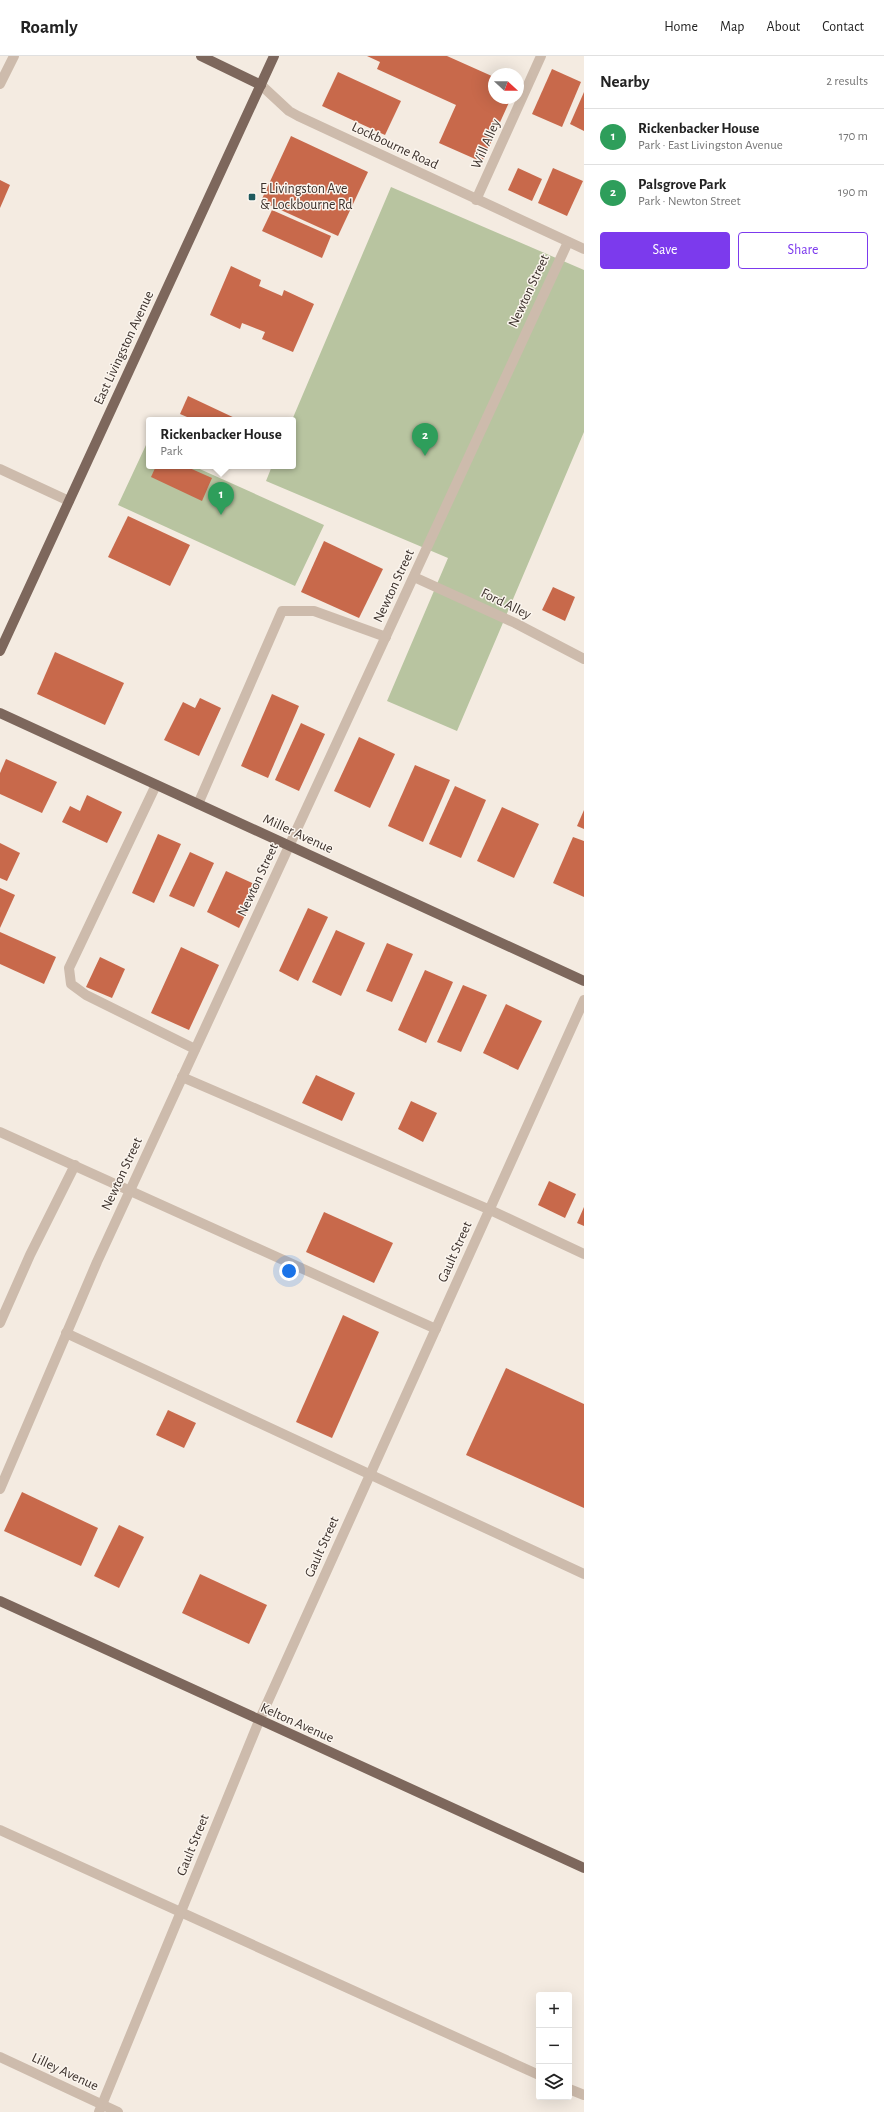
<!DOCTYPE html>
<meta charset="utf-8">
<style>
body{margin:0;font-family:"Alegreya Sans",sans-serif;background:#f6f6f6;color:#222}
.controls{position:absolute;right:12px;bottom:12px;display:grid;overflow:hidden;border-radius:4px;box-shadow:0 4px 16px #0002}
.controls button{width:36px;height:36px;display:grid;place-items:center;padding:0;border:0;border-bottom:1px solid #e0e0e0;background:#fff;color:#222;font:20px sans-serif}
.compass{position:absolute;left:488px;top:12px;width:36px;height:36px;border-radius:50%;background:#fff;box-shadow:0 4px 16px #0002;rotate:111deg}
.you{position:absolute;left:289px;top:1215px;width:14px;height:14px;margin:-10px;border:3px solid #fff;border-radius:50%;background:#1a73e8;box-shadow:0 0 0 6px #1a73e833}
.badge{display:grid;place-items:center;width:26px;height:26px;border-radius:50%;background:#7c3aed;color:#fff;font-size:13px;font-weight:700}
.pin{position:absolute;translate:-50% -33px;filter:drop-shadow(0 1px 2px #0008)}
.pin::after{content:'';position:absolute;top:21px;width:14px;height:12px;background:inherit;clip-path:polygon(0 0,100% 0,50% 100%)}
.popup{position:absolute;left:146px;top:361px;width:150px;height:52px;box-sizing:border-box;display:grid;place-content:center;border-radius:4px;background:#fff;filter:drop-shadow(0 1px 3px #0005);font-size:13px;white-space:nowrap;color:#767676}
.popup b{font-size:15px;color:#222}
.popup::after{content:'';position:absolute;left:50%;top:100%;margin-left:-8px;border:8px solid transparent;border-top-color:#fff}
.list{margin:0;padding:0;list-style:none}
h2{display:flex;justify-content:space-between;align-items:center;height:52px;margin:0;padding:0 16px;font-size:17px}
h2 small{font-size:13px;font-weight:400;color:#767676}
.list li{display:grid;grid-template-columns:26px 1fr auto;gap:12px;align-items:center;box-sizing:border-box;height:56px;padding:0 16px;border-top:1px solid #e0e0e0}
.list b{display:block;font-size:15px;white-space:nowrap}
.list p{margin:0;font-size:13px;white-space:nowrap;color:#767676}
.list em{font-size:13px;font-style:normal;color:#767676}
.actions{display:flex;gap:8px;padding:12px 16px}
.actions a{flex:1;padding:9px 0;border:1px solid #7c3aed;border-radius:4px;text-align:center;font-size:14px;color:#7c3aed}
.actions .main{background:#7c3aed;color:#fff}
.icon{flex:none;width:22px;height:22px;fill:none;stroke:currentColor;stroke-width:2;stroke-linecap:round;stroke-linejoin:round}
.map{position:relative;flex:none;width:584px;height:2056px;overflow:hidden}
header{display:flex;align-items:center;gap:24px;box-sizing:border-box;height:56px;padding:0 20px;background:#fff;border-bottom:1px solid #e0e0e0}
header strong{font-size:19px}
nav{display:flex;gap:22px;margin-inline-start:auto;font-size:14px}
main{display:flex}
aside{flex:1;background:#fff}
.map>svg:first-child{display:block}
.green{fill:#b8c4a0}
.building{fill:#c8694b}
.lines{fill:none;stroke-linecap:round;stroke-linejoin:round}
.minor{stroke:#cdbbac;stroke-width:10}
.major{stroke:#7d675c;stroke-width:10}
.poi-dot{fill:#1f5a5e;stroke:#fbf5ee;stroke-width:1.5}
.labels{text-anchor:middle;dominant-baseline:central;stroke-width:3;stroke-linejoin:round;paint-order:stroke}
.street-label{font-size:14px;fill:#3b302b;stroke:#fbf5ee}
.poi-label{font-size:14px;fill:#3b302b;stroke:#fbf5ee;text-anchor:start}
</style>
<header>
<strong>Roamly</strong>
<nav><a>Home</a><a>Map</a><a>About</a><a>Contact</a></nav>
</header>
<main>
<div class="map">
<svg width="584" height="2056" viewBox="0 0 584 2056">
<rect width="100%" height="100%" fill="#f4ebe1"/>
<!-- green -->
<g class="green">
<path d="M391,131l193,83v162l-127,299 -70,-30 61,-143 -182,-77 6,-15h21l-1,-46z"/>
<path d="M146,389l3,1v20h44l131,59 -29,61 -177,-81z"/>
</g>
<!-- building -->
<g class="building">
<path d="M367,0h80l47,21v21h17l-29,64 -43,-19 17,-38 -79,-36 3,-7z"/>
<path d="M552,13l29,13 -19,45 -30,-13z"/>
<path d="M338,16l63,29 -16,34 -63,-29z"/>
<path d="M584,36v39l-14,-7z"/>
<path d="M291,80l77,36 -30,64 -77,-35z"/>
<path d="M518,112l24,11 -10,22 -24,-11z"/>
<path d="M553,112l30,13 -16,35 -29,-13z"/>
<path d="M0,124l10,5 -10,23z"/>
<path d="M272,154l59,26 -9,22 -60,-27z"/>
<path d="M231,210l30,14 -2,6 23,10 2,-6 30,14 -21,48 -31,-13 3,-7 -23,-9 -2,6 -30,-14z"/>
<path d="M188,340l51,24h-45l-14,-6z"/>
<path d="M156,410h29l27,12 -10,23 -51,-24z"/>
<path d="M128,460l62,29 -20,41 -62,-29z"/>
<path d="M324,485l59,28 -24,49 -58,-26z"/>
<path d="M553,531l22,10 -10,24 -23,-11z"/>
<path d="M55,596l69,31 -19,42 -68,-31z"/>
<path d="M272,638l27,12 -31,72 -27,-12z"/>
<path d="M200,642l21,10 -22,48 -35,-16 19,-38 12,6z"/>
<path d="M301,667l24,11 -26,57 -24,-11z"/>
<path d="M359,681l36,17 -25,54 -36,-17z"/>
<path d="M6,703l51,23 -15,31 -42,-19v-21z"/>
<path d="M415,709l35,15 -27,62 -35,-16z"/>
<path d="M455,730l31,14 -25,58 -32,-14z"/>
<path d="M87,739l35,17 -15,31 -45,-21 8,-16 10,5z"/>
<path d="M502,751l37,17 -25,54 -37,-17z"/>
<path d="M584,754v19l-7,-3z"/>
<path d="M158,778l23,10 -27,59 -22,-10z"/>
<path d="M573,781l11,4v56l-31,-14z"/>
<path d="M0,787l20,10 -13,28 -7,-3z"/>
<path d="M190,796l24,11 -20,44 -25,-11z"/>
<path d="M226,815l33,15 -20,42 -32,-16z"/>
<path d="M0,832l15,7 -15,33z"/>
<path d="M308,852l20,9 -30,64 -19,-10z"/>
<path d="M336,874l29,13 -24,53 -29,-14z"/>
<path d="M0,876l56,25 -12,27 -44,-20z"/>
<path d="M387,887l26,11 -21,48 -26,-11z"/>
<path d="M181,891l38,18 -30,65 -38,-17z"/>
<path d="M100,901l25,12 -13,29 -26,-11z"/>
<path d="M425,914l28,12 -27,61 -28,-13z"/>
<path d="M463,929l24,10 -26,57 -24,-10z"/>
<path d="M506,948l36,17 -24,49 -35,-17z"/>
<path d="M316,1019l39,18 -13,28 -40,-18z"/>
<path d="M411,1045l26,12 -14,29 -25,-13z"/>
<path d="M549,1125l27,13 -11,24 -27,-13z"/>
<path d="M584,1151v19l-7,-3z"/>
<path d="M324,1156l69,31 -19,40 -68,-31z"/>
<path d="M343,1259l36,17 -47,106 -36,-16z"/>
<path d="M506,1312l78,36v104l-118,-53z"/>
<path d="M168,1354l28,13 -12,25 -28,-13z"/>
<path d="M22,1436l76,36 -17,38 -77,-35z"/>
<path d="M119,1469l25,12 -25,51 -25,-12z"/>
<path d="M200,1518l67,31 -18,39 -67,-31z"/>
</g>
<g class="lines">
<!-- minor -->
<g class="minor">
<path d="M0,28l14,-28"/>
<path d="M261,29l28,26 9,5 286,133"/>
<path d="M476,144l65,-144"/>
<path d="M0,413l69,32"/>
<path d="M414,521l101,46 69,36"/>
<path d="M156,729l-87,183 2,16 15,11 109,54"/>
<path d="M198,748l84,-193h32l72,26"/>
<path d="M182,1021l306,132 96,45"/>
<path d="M0,1076l436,197"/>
<path d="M0,1267l30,-68 45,-90"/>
<path d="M66,1277l518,241"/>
<path d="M0,1433l97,-227 471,-1020"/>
<path d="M0,1774l539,245"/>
<path d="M0,2001l118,55"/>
<path d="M569,2033l15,6"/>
<path d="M99,2056l160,-391 325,-721"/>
</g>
<!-- major -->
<g class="major">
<path d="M201,0l60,29"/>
<path d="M0,595l274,-595"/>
<path d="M0,657l584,268"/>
<path d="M0,1545l584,267"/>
</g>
</g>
<!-- markers -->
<rect class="poi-dot" x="248" y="137" width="8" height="8" rx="2"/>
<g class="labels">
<!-- street labels -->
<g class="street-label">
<text transform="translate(486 88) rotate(-66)">Will Alley</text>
<text transform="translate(395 90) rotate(25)">Lockbourne Road</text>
<text transform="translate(529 235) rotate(-65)">Newton Street</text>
<text transform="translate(124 292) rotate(-65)">East Livingston Avenue</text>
<text transform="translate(394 530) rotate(-65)">Newton Street</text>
<text transform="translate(506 548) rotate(26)">Ford Alley</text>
<text transform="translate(298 778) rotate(25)">Miller Avenue</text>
<text transform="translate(258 824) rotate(-65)">Newton Street</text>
<text transform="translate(122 1118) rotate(-65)">Newton Street</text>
<text transform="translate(455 1196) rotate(-66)">Gault Street</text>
<text transform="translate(322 1491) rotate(-66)">Gault Street</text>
<text transform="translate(297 1667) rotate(24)">Kelton Avenue</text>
<text transform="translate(193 1789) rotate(-68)">Gault Street</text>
<text transform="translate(65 2016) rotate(25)">Lilley Avenue</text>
</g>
<!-- poi labels -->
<g class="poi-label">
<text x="260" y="133">E Livingston Ave<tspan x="260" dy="16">&amp; Lockbourne Rd</tspan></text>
</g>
</g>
</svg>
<div class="controls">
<button>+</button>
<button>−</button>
<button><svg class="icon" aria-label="layers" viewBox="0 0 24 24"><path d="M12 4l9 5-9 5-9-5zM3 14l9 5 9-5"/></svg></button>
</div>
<svg class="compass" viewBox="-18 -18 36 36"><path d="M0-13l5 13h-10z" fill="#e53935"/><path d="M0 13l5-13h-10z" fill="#767676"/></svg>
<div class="you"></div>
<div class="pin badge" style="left:221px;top:459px;background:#2e9e5b">1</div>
<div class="popup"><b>Rickenbacker House</b>Park</div>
<div class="pin badge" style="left:425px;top:400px;background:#2e9e5b">2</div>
</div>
<aside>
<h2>Nearby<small>2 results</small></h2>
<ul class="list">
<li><span class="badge" style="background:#2e9e5b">1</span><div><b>Rickenbacker House</b><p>Park · East Livingston Avenue</p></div><em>170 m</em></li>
<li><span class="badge" style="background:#2e9e5b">2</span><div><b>Palsgrove Park</b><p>Park · Newton Street</p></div><em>190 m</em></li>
</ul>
<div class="actions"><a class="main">Save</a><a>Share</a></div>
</aside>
</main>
